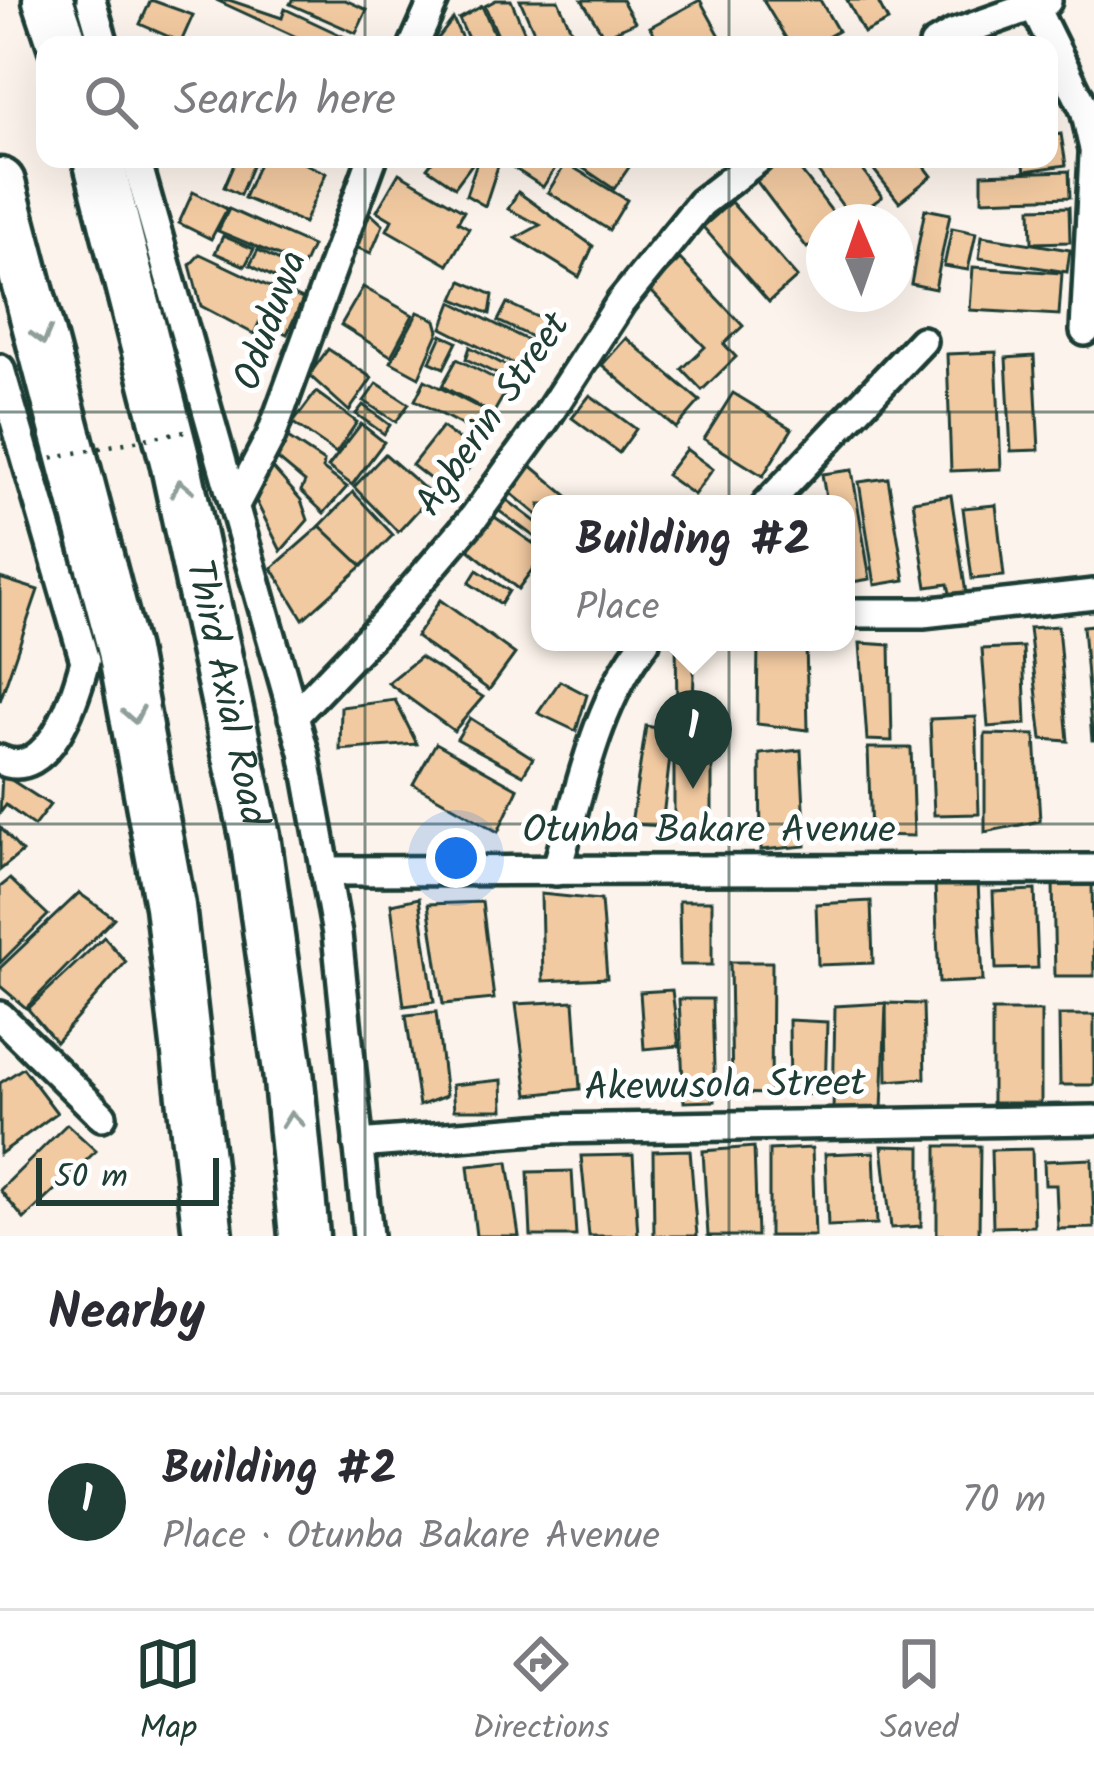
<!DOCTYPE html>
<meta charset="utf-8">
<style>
body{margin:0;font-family:Kalam,sans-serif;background:#f2f2f3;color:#2b2b33}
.compass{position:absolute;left:806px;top:204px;width:108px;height:108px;border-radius:50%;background:#fff;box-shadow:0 12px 48px #0002;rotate:358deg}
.scale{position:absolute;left:36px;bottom:30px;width:183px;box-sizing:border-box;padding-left:12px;border:6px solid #1f3d34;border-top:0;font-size:33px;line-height:42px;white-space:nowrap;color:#1f3d34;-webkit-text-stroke:9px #fff;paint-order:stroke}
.you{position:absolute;left:456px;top:858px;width:42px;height:42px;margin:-30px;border:9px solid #fff;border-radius:50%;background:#1a73e8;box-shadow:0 0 0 18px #1a73e833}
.badge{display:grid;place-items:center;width:78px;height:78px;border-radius:50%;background:#1f3d34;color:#fff;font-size:39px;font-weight:700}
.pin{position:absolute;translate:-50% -99px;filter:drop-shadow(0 3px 6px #0008)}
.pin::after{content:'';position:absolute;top:63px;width:42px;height:36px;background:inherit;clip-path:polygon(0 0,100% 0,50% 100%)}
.popup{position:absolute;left:531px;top:495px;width:324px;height:156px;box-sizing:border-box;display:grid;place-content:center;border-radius:24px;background:#fff;filter:drop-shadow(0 3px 9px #0005);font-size:39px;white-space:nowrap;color:#7c7c81}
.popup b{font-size:45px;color:#2b2b33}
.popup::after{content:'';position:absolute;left:50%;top:100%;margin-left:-24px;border:24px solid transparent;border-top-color:#fff}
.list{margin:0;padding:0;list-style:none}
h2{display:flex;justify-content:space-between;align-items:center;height:156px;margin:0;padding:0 48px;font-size:51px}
h2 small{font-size:39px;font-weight:400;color:#7c7c81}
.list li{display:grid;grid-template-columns:78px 1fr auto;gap:36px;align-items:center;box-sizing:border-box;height:216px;padding:0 48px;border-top:3px solid #e1e1e2}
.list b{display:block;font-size:45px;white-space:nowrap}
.list p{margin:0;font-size:39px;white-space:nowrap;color:#7c7c81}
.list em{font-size:39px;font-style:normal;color:#7c7c81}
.icon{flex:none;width:66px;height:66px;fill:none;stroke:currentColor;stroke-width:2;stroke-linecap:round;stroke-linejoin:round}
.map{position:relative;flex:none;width:1094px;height:1236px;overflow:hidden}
.search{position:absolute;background:#fff;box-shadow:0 12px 48px #0002;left:36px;right:36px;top:36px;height:132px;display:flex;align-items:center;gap:30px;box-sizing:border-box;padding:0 42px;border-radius:24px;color:#7c7c81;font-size:45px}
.sheet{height:372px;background:#fff}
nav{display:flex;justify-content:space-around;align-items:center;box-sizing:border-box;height:168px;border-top:3px solid #e1e1e2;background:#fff;font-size:33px;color:#7c7c81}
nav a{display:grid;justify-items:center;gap:6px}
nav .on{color:#1f3d34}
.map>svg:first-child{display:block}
.building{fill:#f2caa1;stroke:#1f3d34;stroke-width:3}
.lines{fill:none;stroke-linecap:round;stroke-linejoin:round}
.street-casing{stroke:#1f3d34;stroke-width:36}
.highway-casing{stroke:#1f3d34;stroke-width:57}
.street{stroke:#fff;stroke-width:27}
.highway{stroke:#fff;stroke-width:48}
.path-bridge{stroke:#1f3d34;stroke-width:4.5;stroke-dasharray:3 9;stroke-linecap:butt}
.oneway{stroke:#8f9e9a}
.grid{fill:none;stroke:#1f3d34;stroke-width:3;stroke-opacity:0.55}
.labels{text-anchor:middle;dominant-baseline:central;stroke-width:10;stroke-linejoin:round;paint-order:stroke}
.street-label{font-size:39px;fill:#1f3d34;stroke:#fff}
</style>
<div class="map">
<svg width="1094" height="1236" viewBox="0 0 1094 1236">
<rect width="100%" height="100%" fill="#fcf4ec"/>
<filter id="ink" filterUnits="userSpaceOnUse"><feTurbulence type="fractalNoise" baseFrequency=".00833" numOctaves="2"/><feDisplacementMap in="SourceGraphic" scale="24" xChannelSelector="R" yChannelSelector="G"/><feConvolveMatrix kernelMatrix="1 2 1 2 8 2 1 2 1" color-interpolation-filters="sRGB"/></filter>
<g filter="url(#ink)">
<!-- building -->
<g class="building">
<path d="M151,0l42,15 -12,27 -41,-18z"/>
<path d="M216,0h13l53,18 3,-9 77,36h-48z"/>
<path d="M292,0h53l22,10 -11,23 -66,-29z"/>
<path d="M496,0h15l19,45h-28l-17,-39z"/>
<path d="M520,0h38l20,45h-38z"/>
<path d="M582,0h40l13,22 -31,14z"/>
<path d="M700,0l25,45h-65l-10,-18z"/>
<path d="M763,0h57l18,31 -25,14h-23z"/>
<path d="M847,0h30l11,21 -24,12z"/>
<path d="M482,6l17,39h-28l-12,-26z"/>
<path d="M453,19l12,26h-32z"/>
<path d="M1061,134l5,31 -41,6 -2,-12h26v-23z"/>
<path d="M236,159h19l-15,36 -16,-8z"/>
<path d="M261,159h33l32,14 -22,50 -60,-25z"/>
<path d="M434,159h39l2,1 -20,27 -28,-19z"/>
<path d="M478,159h11l9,7 -13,40 -19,-11z"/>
<path d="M500,159h61l-18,28z"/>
<path d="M576,159h57l1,1 -20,29 -40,-27z"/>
<path d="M781,159h11l48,63h-16v13l-17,13 -52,-69z"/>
<path d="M809,159h46l27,38 -30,22z"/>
<path d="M870,159h49l13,17 -33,26 -32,-41z"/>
<path d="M566,163l61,37 -18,30 -61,-38z"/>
<path d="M1069,171l1,26 -88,3v-26z"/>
<path d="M399,173l65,38 -6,11 11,6 -21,37 -61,-35 5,-10 -15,-9z"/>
<path d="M193,192l34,17 -16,30 -32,-16z"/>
<path d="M518,192l75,54 -14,31 -63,-39 24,-13 -32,-16z"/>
<path d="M731,202l66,75 -28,25 -66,-75z"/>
<path d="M1069,207l1,35 -38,1 -1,-35z"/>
<path d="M229,209l83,37 -9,20 -85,-35z"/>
<path d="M925,209l25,5 -15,75 -24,-5z"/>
<path d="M370,213l13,12 -12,28 -16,-6z"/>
<path d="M952,228l24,5 -8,37 -24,-4z"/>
<path d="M223,236l31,13 -9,17 -30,-13z"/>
<path d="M982,236l88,14 -3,22 -88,-14z"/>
<path d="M258,250l35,18 -8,15 -35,-18z"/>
<path d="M200,254l74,35 -20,45 -53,-28 -11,-41z"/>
<path d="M680,259l63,67 -19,18 12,13 -34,33 -20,-21 23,-22 -56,-58z"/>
<path d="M973,267l89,6 -3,42 -89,-5z"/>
<path d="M462,281l31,14 -3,19 -36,-15z"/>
<path d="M363,287l50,28 -22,41 -50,-31z"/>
<path d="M284,291l19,8 -16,35 -18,-8z"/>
<path d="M452,302l79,40 -11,25 -78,-39z"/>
<path d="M507,303l49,23 -9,18 -49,-23z"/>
<path d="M418,312l18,8 3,11 -20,46 -28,-15z"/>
<path d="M442,335l15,7 -13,26 -14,-6z"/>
<path d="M626,338l74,63 -24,27 -74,-63z"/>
<path d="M470,347l42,22 -5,10 -41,-20z"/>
<path d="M328,349l44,29 -23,33 -40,-36z"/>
<path d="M996,352l5,117 -50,2 -4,-117z"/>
<path d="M1034,356l5,94 -28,1 -5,-93z"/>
<path d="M457,359l52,27 -16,28 -51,-28z"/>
<path d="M425,380l68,35 -11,21 -67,-36z"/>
<path d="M377,383l32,21 -13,18 -32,-21z"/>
<path d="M316,392l41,30 -21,31 -43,-30z"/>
<path d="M733,393l59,36 -29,47 -59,-37z"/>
<path d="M590,395l46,34 -17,24 -47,-35z"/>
<path d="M363,405l27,20 -6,9 -28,-20z"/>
<path d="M361,424l23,18 -32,43 -24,-18z"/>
<path d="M442,427l37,28 -30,39 -37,-29z"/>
<path d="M288,438l36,24 -1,7 24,18 -23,26 -23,-22 4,-9 -30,-25z"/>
<path d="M686,449l27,20 -19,26 -28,-20z"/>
<path d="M385,454l47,41 -34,37 -44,-45z"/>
<path d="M529,464l48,40h-37v13l-33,-27z"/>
<path d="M272,467l29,33 7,20 -27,31 -25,-50z"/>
<path d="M852,470l18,109 -24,4v-79h-19l-5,-30z"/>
<path d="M888,478l17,102 -30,5 -16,-103z"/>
<path d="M353,492l40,43 -31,31 -42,-40z"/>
<path d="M499,494l41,31v16l-49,-36z"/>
<path d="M951,495l16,105 -15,2 -4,-18 -21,3 -14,-86z"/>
<path d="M996,505l8,71 -32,3 -9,-71z"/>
<path d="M486,511l54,37v11l-22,30 -54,-43z"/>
<path d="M320,526l42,40 -59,53 -31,-51z"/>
<path d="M477,570l32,21 -8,13 -32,-21z"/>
<path d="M0,578l38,12 -38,111z"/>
<path d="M440,600l75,54 -26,36 -73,-53z"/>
<path d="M1094,625v115h-2l-9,-114z"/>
<path d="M1058,626l10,115 -26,-2 -13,-111z"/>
<path d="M676,642h19l-2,63 -16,1z"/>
<path d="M758,642h48l2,88 -51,-6z"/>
<path d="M860,643l30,2 2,96 -25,-1z"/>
<path d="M1023,647l3,77 -38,3 -6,-78z"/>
<path d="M420,657l63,40 -29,34 -66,-48z"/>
<path d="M560,681l27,14 -11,36 -38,-18z"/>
<path d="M395,700l22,44 -77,6 1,-43z"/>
<path d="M976,717l3,97 -45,1 -4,-96z"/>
<path d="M470,718l63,40 -10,17 -66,-36z"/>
<path d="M646,726l27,5 -11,95 -31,-2z"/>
<path d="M985,734l50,1 5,86 -55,11z"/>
<path d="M436,743l82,46 -20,43 -85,-48z"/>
<path d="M674,743l38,2v81l-38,1z"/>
<path d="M868,748h43l3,88 -43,-1z"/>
<path d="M801,750l5,96 -45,4 -1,-96z"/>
<path d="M2,774l48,31 -16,21 -28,-21 -6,8z"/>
<path d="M0,827l22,25 -22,18z"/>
<path d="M10,879l38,36 -48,48v-76z"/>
<path d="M978,882l5,99 -44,2 -4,-99z"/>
<path d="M1092,883l2,93h-39l-2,-92z"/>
<path d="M1035,890l3,78 -42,1 -3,-77z"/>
<path d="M79,893l35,25 -88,90 -26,-22v-18z"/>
<path d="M541,894l60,6 6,78 -64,3z"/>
<path d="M419,898l15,104 -30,4 -13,-102z"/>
<path d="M679,901h33v64h-32z"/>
<path d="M871,901l2,62 -55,2 -2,-61z"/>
<path d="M482,902l12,97 -51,5 -15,-100z"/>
<path d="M104,937l22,25 -70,80 -28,-33z"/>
<path d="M730,962h42l-1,132 -39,-1z"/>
<path d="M672,990l7,56 -35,3 -4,-57z"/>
<path d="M679,999h33l3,102 -31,1z"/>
<path d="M574,1001l6,88 -52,6 -12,-91z"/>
<path d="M886,1003l37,1 2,74 -38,3z"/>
<path d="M886,1003l-4,107 -49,3 2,-107z"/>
<rect x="992" y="1011" width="49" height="92"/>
<path d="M436,1012l10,84 -27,10 -13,-91z"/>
<path d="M1059,1015h35v70h-34z"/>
<path d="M789,1020l38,2 -2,72 -35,1z"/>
<path d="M23,1068l34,45 -57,41v-71z"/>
<path d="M502,1080l1,30h-49l-2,-25z"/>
<path d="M67,1124l29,27 -72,68 -24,-29z"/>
<path d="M882,1146l39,1v79l-30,2z"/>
<path d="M937,1146h43l-1,89h-42z"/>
<path d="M754,1147l3,89h-49l-5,-85z"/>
<path d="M812,1148l3,88h-46v-86z"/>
<path d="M1032,1149l2,77 -41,1 -2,-77z"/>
<path d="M690,1150l7,86h-43l-1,-85z"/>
<path d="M874,1152l3,72 -49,2 -3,-72z"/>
<path d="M633,1155l5,81h-49l-8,-80z"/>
<path d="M1092,1159l2,69 -36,1 -2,-44h-11l-1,-24z"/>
<path d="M508,1162l11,74h-43l-8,-70z"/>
<path d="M572,1171l4,65h-45l-3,-64z"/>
</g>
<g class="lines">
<defs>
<g id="street">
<path d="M91,0l13,45"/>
<path d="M1034,6l51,104 9,39"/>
<path d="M414,45l20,-45"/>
<path d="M934,45l19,-11 94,-33"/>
<path d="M136,159l168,593 33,182 31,302"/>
<path d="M1085,331l9,-176"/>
<path d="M0,369l85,292"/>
<path d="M767,504l155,-163"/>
<path d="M235,505l36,-69 101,-277"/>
<path d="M846,613h77l171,-19"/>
<path d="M293,717l94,-98 88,-103 71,-98 75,-116 80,-99 57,-44"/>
<path d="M0,760c49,23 75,-62 85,-99"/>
<path d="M325,871l769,-2"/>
<path d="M556,871c23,-75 39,-166 89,-229"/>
<path d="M0,1016l102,100"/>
<path d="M358,1144l189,-15 547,-9"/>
</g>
<g id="highway">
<path d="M48,0l15,45"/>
<path id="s1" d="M98,159l77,302 80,375 33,235 16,165"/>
<path d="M0,183l123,468 47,255 38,330"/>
</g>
</defs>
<!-- street casing -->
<use href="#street" class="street-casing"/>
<!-- highway casing -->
<use href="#highway" class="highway-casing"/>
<!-- street -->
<use href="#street" class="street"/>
<!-- highway -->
<use href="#highway" class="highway"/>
<!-- path-bridge -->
<path class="path-bridge" d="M40,460l145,-29"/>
</g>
<!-- one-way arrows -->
<defs><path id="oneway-chevron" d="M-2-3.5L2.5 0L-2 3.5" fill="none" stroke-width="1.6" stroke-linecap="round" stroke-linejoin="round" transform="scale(3)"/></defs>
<g class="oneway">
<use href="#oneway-chevron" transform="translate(42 336) rotate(75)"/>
<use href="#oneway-chevron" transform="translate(181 488) rotate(-102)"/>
<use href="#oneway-chevron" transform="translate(134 715) rotate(79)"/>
<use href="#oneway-chevron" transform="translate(292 1120) rotate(-96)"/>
</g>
</g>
<!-- grid -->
<path class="grid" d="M365,0v45M729,0v45M365,159v1077M729,159v1077M0,412h1094M0,824h1094"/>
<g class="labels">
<!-- street labels -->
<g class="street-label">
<text transform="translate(272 321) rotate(-70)">Oduduwa</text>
<text transform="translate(494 415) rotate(-55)">Agberin Street</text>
<text stroke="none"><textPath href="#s1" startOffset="549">Third Axial Road</textPath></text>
<text x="709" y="832">Otunba Bakare Avenue</text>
<text transform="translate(725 1087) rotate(-1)">Akewusola Street</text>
</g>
</g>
</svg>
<svg class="compass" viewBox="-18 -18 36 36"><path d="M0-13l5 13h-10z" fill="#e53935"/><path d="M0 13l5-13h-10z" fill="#7c7c81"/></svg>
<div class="scale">50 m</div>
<div class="you"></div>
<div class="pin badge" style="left:693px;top:789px">1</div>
<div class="popup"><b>Building #2</b>Place</div>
<div class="search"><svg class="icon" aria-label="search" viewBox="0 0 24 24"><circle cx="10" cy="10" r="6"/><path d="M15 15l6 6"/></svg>Search here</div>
</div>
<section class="sheet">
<h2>Nearby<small></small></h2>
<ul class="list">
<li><span class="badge">1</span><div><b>Building #2</b><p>Place · Otunba Bakare Avenue</p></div><em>70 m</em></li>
</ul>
</section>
<nav>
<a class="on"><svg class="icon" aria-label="map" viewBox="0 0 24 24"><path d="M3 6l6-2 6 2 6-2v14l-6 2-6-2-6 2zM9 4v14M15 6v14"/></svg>Map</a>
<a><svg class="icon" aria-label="directions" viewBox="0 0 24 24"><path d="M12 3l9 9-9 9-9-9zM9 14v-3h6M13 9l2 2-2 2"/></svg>Directions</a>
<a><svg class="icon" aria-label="saved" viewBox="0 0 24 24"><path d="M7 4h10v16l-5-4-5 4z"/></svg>Saved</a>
</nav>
